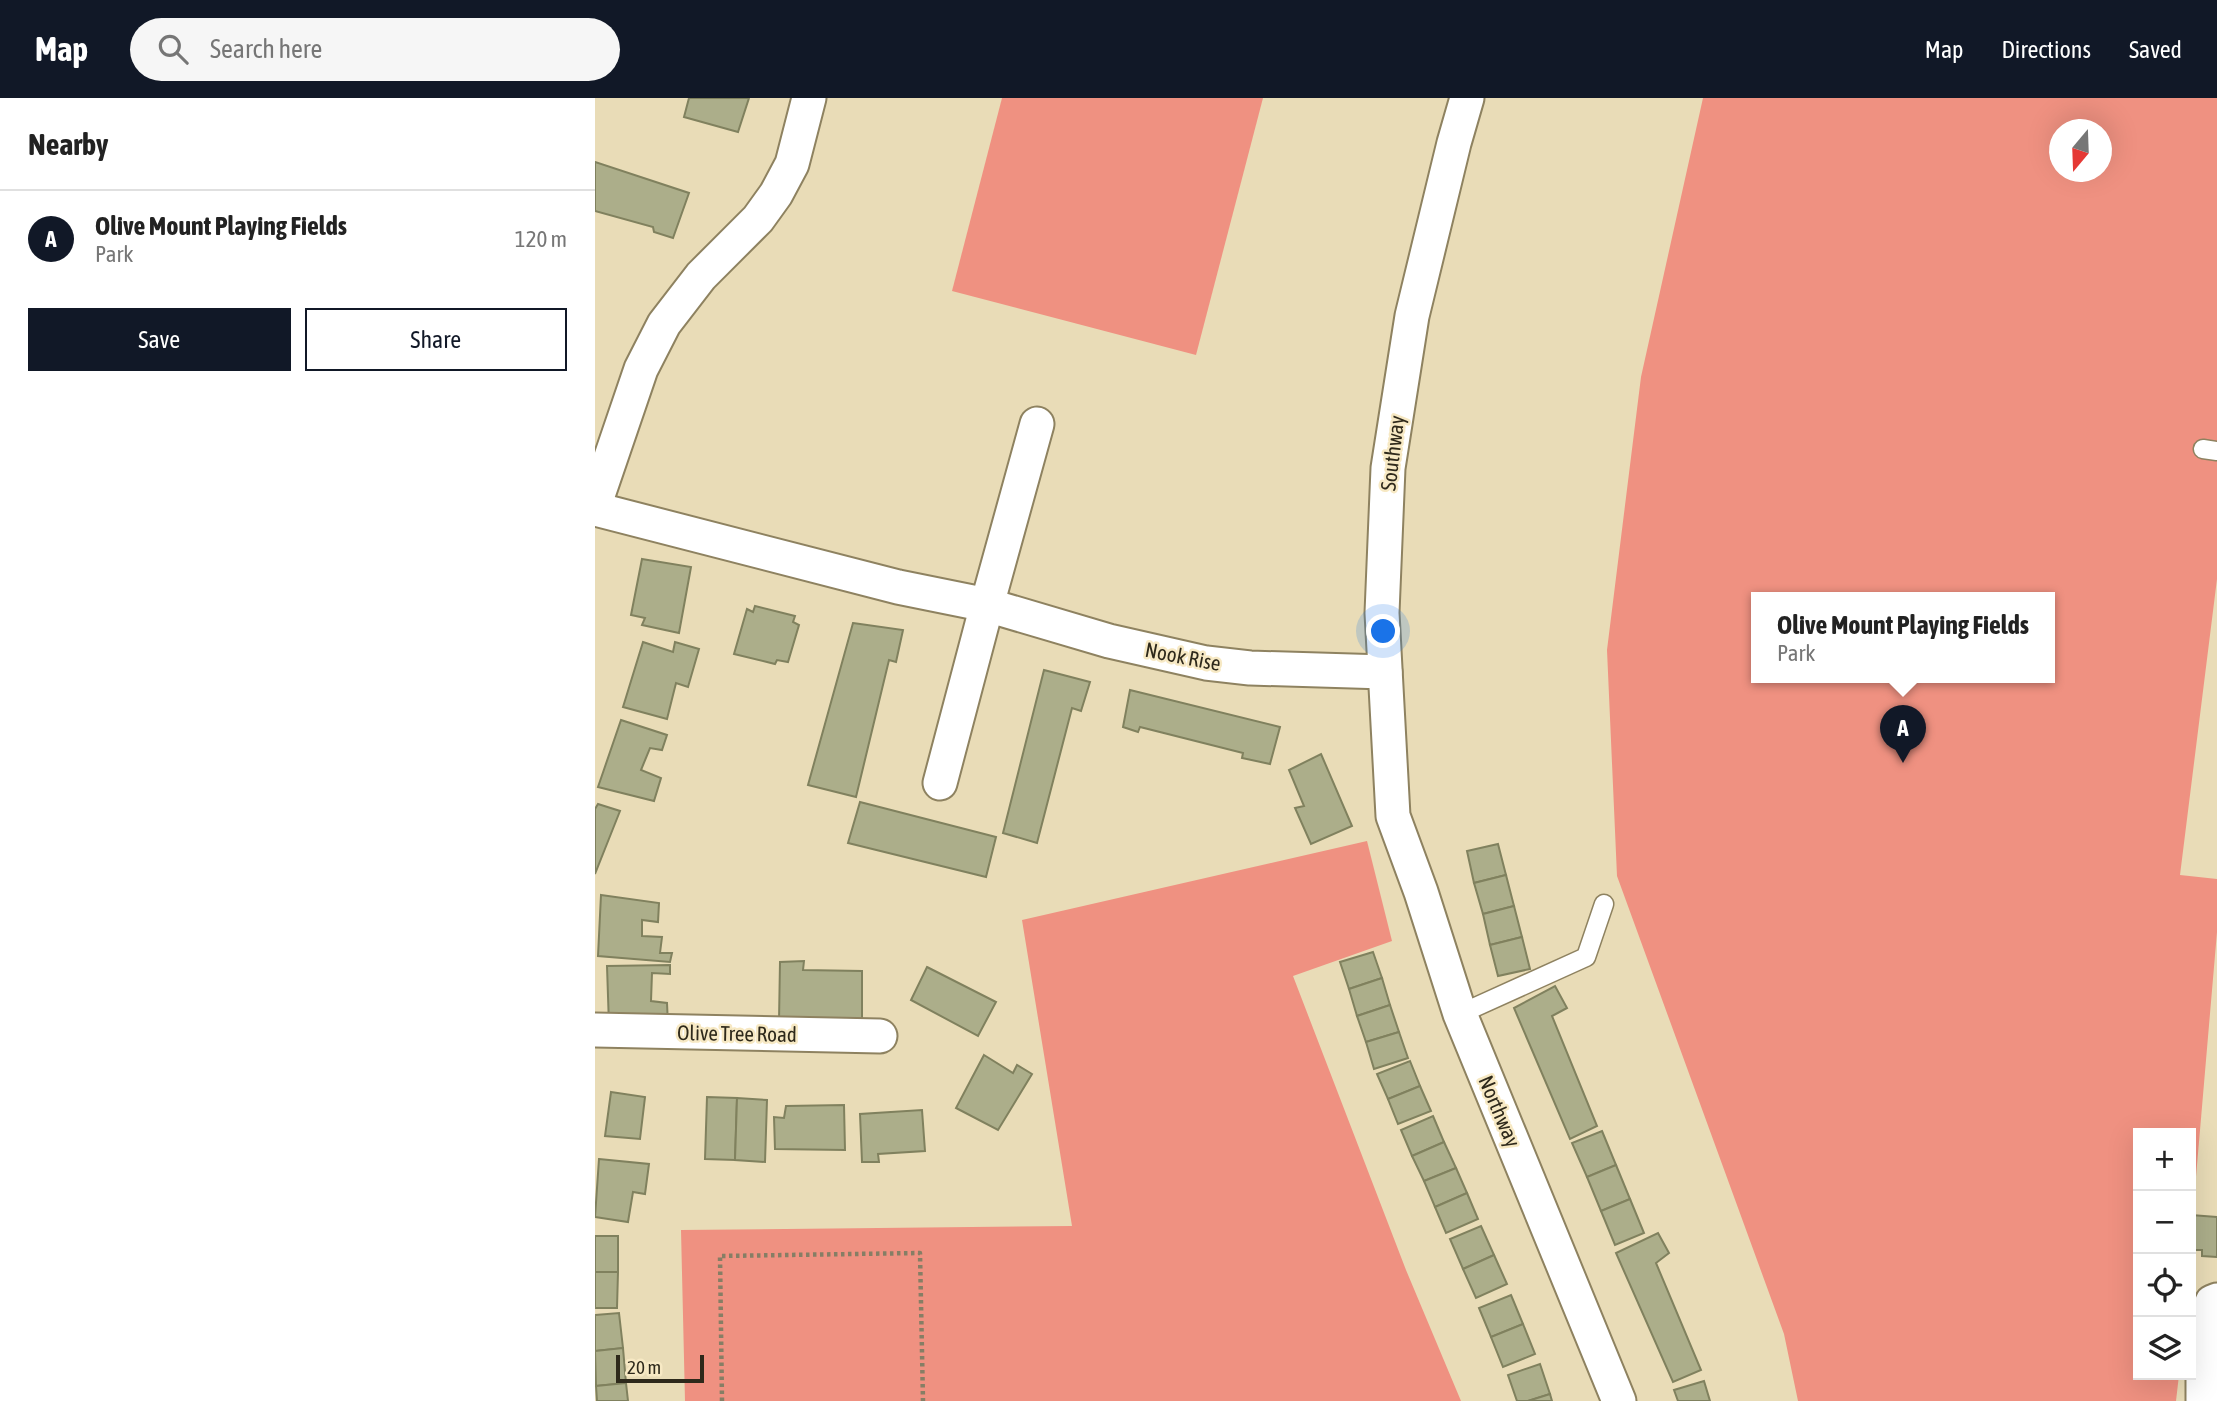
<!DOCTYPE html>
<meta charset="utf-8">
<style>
body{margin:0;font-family:"Asap Condensed",sans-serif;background:#f6f6f6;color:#222}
.controls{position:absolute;right:21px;bottom:21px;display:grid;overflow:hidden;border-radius:0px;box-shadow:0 7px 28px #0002}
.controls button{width:63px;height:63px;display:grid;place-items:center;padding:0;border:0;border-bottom:2px solid #e0e0e0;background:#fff;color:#222;font:35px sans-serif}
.compass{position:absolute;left:1454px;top:21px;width:63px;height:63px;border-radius:50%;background:#fff;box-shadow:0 7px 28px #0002;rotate:199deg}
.scale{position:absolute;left:21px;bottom:18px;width:88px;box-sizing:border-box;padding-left:7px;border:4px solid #2e291b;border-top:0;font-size:19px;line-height:24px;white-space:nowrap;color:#2e291b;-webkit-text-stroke:5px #f7e9c4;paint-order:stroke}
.you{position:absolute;left:789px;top:534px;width:24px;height:24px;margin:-18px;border:5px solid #fff;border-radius:50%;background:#1a73e8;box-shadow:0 0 0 10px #1a73e833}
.badge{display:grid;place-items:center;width:46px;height:46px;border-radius:50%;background:#111827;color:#fff;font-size:23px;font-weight:700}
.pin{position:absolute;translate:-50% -58px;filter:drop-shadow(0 2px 4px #0008)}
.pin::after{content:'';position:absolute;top:37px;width:24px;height:21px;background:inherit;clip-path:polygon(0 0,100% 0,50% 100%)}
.popup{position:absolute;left:1156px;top:494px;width:304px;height:91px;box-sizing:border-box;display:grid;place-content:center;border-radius:0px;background:#fff;filter:drop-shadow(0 2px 5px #0005);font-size:23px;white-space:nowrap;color:#767676}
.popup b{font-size:26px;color:#222}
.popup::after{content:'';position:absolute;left:50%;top:100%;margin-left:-14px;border:14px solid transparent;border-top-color:#fff}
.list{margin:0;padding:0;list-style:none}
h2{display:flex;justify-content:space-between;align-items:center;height:91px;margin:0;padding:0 28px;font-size:30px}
h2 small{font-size:23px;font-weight:400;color:#767676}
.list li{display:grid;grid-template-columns:46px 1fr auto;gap:21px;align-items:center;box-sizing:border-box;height:98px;padding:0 28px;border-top:2px solid #e0e0e0}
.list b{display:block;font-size:26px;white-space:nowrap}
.list p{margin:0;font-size:23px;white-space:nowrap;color:#767676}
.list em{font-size:23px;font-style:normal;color:#767676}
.actions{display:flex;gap:14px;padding:21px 28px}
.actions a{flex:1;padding:16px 0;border:2px solid #111827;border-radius:0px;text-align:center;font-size:24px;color:#111827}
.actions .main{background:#111827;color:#fff}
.icon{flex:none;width:38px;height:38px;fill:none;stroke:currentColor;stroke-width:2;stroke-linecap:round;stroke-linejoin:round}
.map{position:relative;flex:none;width:1622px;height:1303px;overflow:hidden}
header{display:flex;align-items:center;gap:42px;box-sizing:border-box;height:98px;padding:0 35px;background:#111827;color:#fff}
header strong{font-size:33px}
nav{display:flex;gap:38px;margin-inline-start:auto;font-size:24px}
.search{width:490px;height:63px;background:#f6f6f6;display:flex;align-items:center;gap:18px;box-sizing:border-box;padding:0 24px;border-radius:38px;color:#767676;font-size:26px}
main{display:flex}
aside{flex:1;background:#fff}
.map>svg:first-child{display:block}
.green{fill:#ef9181;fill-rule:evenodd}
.building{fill:#acae8a;stroke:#80815e;stroke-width:2}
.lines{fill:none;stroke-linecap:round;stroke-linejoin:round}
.lane-casing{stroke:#8e8260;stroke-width:21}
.street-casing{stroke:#8e8260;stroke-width:37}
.path{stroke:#867e65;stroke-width:4.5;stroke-dasharray:3.5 3.5;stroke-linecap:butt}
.lane{stroke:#fff;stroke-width:18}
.street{stroke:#fff;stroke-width:33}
.labels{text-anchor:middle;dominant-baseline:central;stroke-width:5;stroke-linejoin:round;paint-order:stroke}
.street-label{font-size:21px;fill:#2e291b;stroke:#f7e9c4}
</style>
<header>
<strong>Map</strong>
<div class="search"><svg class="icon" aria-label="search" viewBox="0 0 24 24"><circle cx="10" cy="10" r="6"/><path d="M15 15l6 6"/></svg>Search here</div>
<nav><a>Map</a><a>Directions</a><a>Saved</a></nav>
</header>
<main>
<aside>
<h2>Nearby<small></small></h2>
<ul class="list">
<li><span class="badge">A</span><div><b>Olive Mount Playing Fields</b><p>Park</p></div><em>120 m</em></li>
</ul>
<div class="actions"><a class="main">Save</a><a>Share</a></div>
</aside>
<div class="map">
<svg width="1622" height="1303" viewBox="0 0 1622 1303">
<rect width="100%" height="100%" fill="#e9dcb7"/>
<!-- green -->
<g class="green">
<path d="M407,0h261l-67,257 -244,-64z"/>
<path d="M1108,0h514v481l-37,296 37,4v53l-26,303v-102h-53v242h41l-3,26h-378l-14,-67 -167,-458 -10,-226 34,-273zM1464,32h42v42h-42zM1161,499h294v80h-294z"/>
<path d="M772,743l25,100 -99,35 113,294 55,131h-776l-4,-171 391,-4 -50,-306z"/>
</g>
<!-- building -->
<g class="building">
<path d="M94,0h60l-11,34 -54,-15z"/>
<path d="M0,64l94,31 -16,45 -19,-6 -1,-5 -58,-16z"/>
<path d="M47,461l49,8 -12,66 -37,-8 3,-7 -14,-3z"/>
<path d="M160,508l40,10 -2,6 6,3 -11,37 -11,-2 -2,4 -41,-10 13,-45 6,3z"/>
<path d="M258,525l50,7 -7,32 -7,-2 -33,137 -48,-12z"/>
<path d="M48,544l30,10 2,-10 24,7 -11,38 -12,-4 -9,36 -44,-12z"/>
<path d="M449,572l46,12 -9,29 -9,-3 -35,135 -34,-10z"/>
<path d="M535,592l150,37 -10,37 -28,-6 1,-5 -103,-26 -2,5 -15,-5z"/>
<path d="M26,622l46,15 -5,15 -12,-2 -9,22 20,8 -7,23 -56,-14z"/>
<path d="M726,656l31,72 -41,18 -16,-36 9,-2 -15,-36z"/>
<path d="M265,704l136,35 -10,40 -138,-34z"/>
<path d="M3,706l22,7 -25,63v-65z"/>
<path d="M903,746l8,31 -32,8 -7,-32z"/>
<path d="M911,777l8,31 -31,8 -9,-31z"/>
<path d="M6,797l58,8 -1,19 -16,-2v16l20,1 -2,16h12l-2,9 -72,-6z"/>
<path d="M919,808l8,31 -32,8 -7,-31z"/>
<path d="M927,839l8,32 -32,7 -8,-31z"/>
<path d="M778,854l9,26 -33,11 -9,-27z"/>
<path d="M209,863l-1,9 59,1v51l-83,-1 1,-59z"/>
<path d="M75,867v9l-18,-1 -1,28 16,2 1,22 -59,1 -2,-60z"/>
<path d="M332,869l69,35 -18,34 -67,-36z"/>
<path d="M787,880l8,27 -33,11 -8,-27z"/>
<path d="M960,888l12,22 -15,8 45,110 -27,13 -56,-131z"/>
<path d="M795,907l9,27 -33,10 -9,-26z"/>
<path d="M804,934l9,26 -34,11 -8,-27z"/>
<path d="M389,957l29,18 4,-8 15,9 -34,56 -42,-22z"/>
<path d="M815,963l10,25 -32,13 -11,-25z"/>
<path d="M825,988l11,25 -33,13 -10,-25z"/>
<path d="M16,994l34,5 -5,42 -35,-3z"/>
<path d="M112,999l30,1 -2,62 -30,-1z"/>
<path d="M142,1000l30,2 -2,62 -30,-2z"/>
<path d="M249,1007l1,45 -70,-1 -1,-32 10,1 2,-12z"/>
<path d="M327,1012l3,41 -47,3 1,8h-17l-2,-48z"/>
<path d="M838,1018l11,26 -32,14 -11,-26z"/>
<path d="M1007,1033l14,34 -29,12 -15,-34z"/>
<path d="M849,1044l12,26 -32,13 -12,-25z"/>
<path d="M4,1061l50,5 -4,30 -12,-2 -5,30 -33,-5z"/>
<path d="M1021,1067l14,34 -29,12 -14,-34z"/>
<path d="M861,1070l11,25 -32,14 -11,-26z"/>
<path d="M872,1095l11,26 -32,14 -11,-26z"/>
<path d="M1035,1101l14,34 -29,12 -14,-34z"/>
<path d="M1596,1117l26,2v40l-15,-1v-6h-11z"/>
<path d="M886,1128l13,29 -31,14 -13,-30z"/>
<path d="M1063,1135l11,20 -13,10 45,107 -28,12 -57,-129z"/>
<rect x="0" y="1138" width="23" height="36"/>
<path d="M899,1157l13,29 -31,14 -13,-29z"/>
<path d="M0,1174h23l-1,36h-22z"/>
<path d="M916,1197l12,29 -32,13 -12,-29z"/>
<path d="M24,1215l4,35 -28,3v-36z"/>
<path d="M928,1226l12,30 -32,13 -12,-30z"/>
<path d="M28,1250l3,35 -30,3 -1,-35z"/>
<path d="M945,1266l10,30 -22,7h-11l-9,-26z"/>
<path d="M1109,1283l6,20h-32l-4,-11z"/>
<path d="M31,1285l2,18h-31l-1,-15z"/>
<path d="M955,1296l2,7h-24z"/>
</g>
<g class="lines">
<defs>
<g id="lane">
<path d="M1608,351l14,2"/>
<path d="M865,916l126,-57 18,-53"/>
</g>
<g id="street">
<path d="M872,0l-13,45 -42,173 -24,152 -6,145 11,203 28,76 39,122 159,387"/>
<path d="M0,406l46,-135 23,-45 37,-48 57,-57 18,-25 16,-30 17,-66"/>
<path d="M0,411l303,78 89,18 122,36 97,22 44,5 135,4"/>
<path d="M345,685l47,-178 50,-181"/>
<path d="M0,932l285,6"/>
<path d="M1608,1303v-72l9,-27 5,-2"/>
</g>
</defs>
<!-- lane casing -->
<use href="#lane" class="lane-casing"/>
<!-- street casing -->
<use href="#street" class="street-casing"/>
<!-- path -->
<path class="path" d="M127,1303l-2,-145 200,-3 3,148"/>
<!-- lane -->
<use href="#lane" class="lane"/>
<!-- street -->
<use href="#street" class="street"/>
</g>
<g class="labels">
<!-- street labels -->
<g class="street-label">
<text transform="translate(797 355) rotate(-83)">Southway</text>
<text transform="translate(588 558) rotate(11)">Nook Rise</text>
<text transform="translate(142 935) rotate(1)">Olive Tree Road</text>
<text transform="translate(905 1013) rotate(67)">Northway</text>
</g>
</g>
</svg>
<div class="controls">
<button>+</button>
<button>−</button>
<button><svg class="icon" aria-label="locate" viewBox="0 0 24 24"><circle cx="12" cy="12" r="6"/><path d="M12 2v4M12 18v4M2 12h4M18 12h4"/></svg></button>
<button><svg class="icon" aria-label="layers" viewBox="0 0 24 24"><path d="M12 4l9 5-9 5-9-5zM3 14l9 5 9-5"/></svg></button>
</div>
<svg class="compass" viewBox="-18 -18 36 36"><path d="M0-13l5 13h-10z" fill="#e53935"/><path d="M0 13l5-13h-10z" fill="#767676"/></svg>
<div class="scale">20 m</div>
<div class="you"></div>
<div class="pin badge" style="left:1308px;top:665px">A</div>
<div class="popup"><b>Olive Mount Playing Fields</b>Park</div>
</div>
</main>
